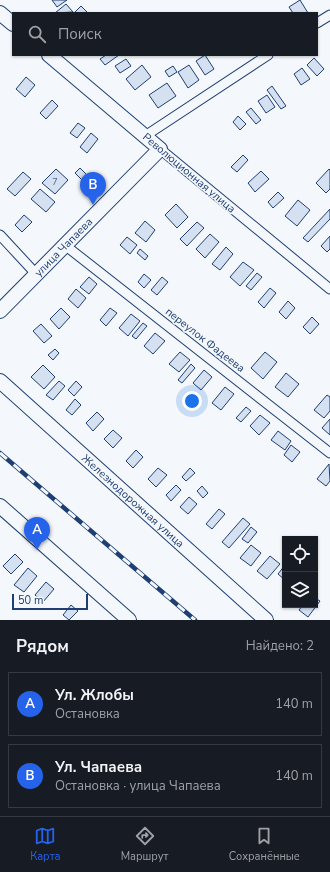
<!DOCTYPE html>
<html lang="ru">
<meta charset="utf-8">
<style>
body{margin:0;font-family:"Nunito Sans",sans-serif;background:#242831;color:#f1f3f6}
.controls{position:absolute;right:12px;bottom:12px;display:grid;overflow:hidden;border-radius:0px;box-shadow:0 1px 3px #0004}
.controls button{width:36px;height:36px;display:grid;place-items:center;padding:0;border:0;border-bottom:1px solid #363941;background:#171b24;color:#f1f3f6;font:20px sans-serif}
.scale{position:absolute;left:12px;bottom:10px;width:76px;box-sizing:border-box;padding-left:4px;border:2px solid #1d3f73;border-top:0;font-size:11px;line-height:14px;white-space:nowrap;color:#1d3f73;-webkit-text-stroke:3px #f4f7fb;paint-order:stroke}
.you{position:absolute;left:192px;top:401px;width:14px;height:14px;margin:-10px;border:3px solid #fff;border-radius:50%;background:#1a73e8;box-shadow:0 0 0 6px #1a73e833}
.badge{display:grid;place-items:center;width:26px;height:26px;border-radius:50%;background:#2563eb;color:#fff;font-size:13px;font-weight:700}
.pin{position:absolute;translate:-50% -33px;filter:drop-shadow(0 1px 2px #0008)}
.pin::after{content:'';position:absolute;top:21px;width:14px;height:12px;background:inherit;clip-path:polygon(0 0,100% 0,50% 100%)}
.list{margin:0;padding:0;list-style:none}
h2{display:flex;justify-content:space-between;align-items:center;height:52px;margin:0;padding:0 16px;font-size:17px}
h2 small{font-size:13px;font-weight:400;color:#9ea1a6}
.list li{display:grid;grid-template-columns:26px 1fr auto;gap:12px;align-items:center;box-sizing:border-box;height:64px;margin:0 8px 8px;padding:0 8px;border:1px solid #363941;border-radius:0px}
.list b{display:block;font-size:15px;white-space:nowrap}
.list p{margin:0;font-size:13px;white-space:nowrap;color:#9ea1a6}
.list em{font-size:13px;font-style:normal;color:#9ea1a6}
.icon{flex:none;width:22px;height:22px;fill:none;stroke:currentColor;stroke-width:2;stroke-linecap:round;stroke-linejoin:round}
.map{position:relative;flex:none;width:330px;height:620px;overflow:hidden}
.search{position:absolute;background:#171b24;box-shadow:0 1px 3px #0004;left:12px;right:12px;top:12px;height:44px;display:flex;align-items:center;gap:10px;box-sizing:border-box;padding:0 14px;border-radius:0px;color:#9ea1a6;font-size:15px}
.sheet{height:196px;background:#171b24}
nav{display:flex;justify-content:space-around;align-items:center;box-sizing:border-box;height:56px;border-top:1px solid #363941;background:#171b24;font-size:11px;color:#9ea1a6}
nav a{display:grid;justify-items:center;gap:2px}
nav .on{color:#2563eb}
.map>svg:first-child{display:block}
.building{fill:#d5e0f0;stroke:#1d3f73}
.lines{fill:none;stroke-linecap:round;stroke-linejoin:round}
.minor-casing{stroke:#1d3f73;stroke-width:11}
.primary-casing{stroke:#1d3f73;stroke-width:16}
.minor{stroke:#f4f7fb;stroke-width:9}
.primary{stroke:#f4f7fb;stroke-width:14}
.rail-casing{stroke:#1d3f73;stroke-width:4.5}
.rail{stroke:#f4f7fb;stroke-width:3;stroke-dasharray:9;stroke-linecap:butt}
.labels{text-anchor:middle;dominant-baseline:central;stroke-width:3;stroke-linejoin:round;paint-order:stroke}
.number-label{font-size:9px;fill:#4b6792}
.street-label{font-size:11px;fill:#1d3f73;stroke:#f4f7fb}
</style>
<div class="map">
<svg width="330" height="620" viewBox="0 0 330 620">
<rect width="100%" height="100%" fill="#f4f7fb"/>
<!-- building -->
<g class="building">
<path d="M52,0h15l-10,7z"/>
<path d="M300,0l8,13h-15l-4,-6z"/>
<path d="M66,4l7,8 -18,1z"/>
<path d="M81,6l7,7h-14z"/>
<path d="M106,55h13l-14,10 -5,-6z"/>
<path d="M205,55l9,14 -9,6 -9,-14z"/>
<path d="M314,58l10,11 -7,7 -10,-11z"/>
<path d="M126,59l5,7 -11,7 -5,-7z"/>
<path d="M142,65l9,12 -16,13 -9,-11z"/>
<path d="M189,65l10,15 -11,8 -10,-16z"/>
<path d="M173,66l4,6 -8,5 -4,-6z"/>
<path d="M302,68l8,11 -9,6 -7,-11z"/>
<path d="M26,77l9,8 -10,12 -9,-8z"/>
<path d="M167,83l9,13 -18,12 -9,-13z"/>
<path d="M272,86l14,20 -5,3 -14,-19z"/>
<path d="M267,95l8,12 -9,6 -8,-12z"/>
<path d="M52,100l6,6 -12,13 -6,-6z"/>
<path d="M251,108l10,12 -5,4 -10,-12z"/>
<path d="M238,116l8,8 -6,6 -7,-8z"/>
<path d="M78,123l7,5 -8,10 -7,-5z"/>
<path d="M91,133l7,6 -11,14 -7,-6z"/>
<path d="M243,155l5,5 -11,12 -6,-5z"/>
<path d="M80,168l8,8 -5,5 -8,-8z"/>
<path d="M56,169l12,11 -13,14 -13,-11z"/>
<path d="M329,169l1,1v19l-4,4 -10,-10z"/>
<path d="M261,171l8,8 -14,13 -7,-9z"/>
<path d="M23,172l8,7 -16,17 -8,-7z"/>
<path d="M40,189l15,13 -9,10 -15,-13z"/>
<path d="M278,192l6,6 -11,10 -5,-6z"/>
<path d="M298,200l12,10 -13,16 -12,-10z"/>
<path d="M176,204l12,13 -11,11 -12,-13z"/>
<path d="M330,209v10l-22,23 -5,-4z"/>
<path d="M24,215l8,7 -10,10 -7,-7z"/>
<path d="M145,221l10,9 -9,12 -11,-9z"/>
<path d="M197,222l7,6 -17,18 -7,-7z"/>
<path d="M210,234l9,8 -14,16 -9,-9z"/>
<path d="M330,236v13l-3,3 -6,-6z"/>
<path d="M127,237l10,8 -7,9 -10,-9z"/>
<path d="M226,247l7,7 -13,16 -8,-6z"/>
<path d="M140,249l8,7 -3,4 -8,-7z"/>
<path d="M243,262l11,8 -14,16 -10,-9z"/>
<path d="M257,273l5,4 -11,13 -5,-4z"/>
<path d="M144,274l7,6 -7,8 -6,-6z"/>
<path d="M89,277l8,7 -8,10 -9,-7z"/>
<path d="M162,277l6,5 -11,13 -6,-5z"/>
<path d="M270,288l6,5 -12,15 -6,-6z"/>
<path d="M76,289l10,9 -8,10 -10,-9z"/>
<path d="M288,301l7,7 -9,11 -7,-7z"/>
<path d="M61,308l9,9 -11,12 -9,-10z"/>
<path d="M110,308l7,5 -11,13 -6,-6z"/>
<path d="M131,314l9,7 -12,15 -9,-8z"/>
<path d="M312,317l7,7 -9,10 -7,-7z"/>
<path d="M143,323l4,3 -11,13 -4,-3z"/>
<path d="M41,324l11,12 -8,7 -11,-12z"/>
<path d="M155,333l10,8 -12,13 -9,-8z"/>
<path d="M55,349l4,4 -6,7 -5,-5z"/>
<path d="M180,352l10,8 -11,12 -10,-8z"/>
<path d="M265,352l12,10 -14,17 -12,-11z"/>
<path d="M191,364l4,4 -13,15 -4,-3z"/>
<path d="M43,365l12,12 -11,12 -13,-12z"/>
<path d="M204,370l8,7 -11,13 -8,-7z"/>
<path d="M286,373l13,11 -11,13 -13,-10z"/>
<path d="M59,381l6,5 -12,14 -7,-5z"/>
<path d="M76,381l6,6 -8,9 -6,-6z"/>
<path d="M225,387l9,7 -13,16 -9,-7z"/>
<path d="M327,395l3,2v14l-6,7 -10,-8z"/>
<path d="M75,399l6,6 -9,10 -6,-5z"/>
<path d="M246,407l5,4 -10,11 -5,-4z"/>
<path d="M97,412l7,7 -11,12 -7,-8z"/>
<path d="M260,415l10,8 -11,12 -9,-9z"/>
<path d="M330,419v16l-8,-7z"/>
<path d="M113,430l9,8 -9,10 -9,-9z"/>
<path d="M278,431l13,10 -6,9 -14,-10z"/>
<path d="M291,445l9,7 -8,10 -8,-7z"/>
<path d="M136,450l7,7 -10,11 -7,-7z"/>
<path d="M329,464l1,17 -4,5 -9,-7z"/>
<path d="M158,468l9,7 -11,12 -8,-8z"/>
<path d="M190,468l5,5 -9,8 -4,-4z"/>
<path d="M176,485l5,5 -10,11 -5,-6z"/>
<path d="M202,486l6,7 -5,5 -6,-7z"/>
<path d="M189,497l8,7 -9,10 -8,-7z"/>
<path d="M219,509l6,5 -13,15 -6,-5z"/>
<path d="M243,518l7,6 -21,24 -7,-6z"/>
<path d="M251,527l6,5 -9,11 -6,-4z"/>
<path d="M251,545l10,8 -10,13 -11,-8z"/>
<path d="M15,554l8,8 -12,12 -8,-8z"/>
<path d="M270,556l10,8 -13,15 -10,-8z"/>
<path d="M285,565v15l-7,-6z"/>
<path d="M28,568l9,8 -13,16 -10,-7z"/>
<path d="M46,582l8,7 -11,13 -8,-7z"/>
<path d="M315,598l5,3 -12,16 -9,-7 4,-5h12z"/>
<path d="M71,605l7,6 -9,9 -6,-5z"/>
</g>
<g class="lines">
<defs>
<g id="minor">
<path d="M317,23l13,-8"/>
<path d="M145,136l123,-81"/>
<path d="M160,149l170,140"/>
<path d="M0,235l37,40"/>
<path d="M66,246l264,207"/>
</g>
<g id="primary">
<path d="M0,13l13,11"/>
<path id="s1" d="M0,311l160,-162 -111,-94"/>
<path id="s2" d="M0,381l266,239"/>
<path d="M0,506l129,114"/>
</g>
</defs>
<!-- minor casing -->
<use href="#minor" class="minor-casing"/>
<!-- primary casing -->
<use href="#primary" class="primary-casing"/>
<!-- minor -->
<use href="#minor" class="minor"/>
<!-- primary -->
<use href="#primary" class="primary"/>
<defs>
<path id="rail" d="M0,453l195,167"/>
</defs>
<!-- rail casing -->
<use href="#rail" class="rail-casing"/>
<!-- rail -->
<use href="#rail" class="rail"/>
</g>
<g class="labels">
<!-- number labels -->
<g class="number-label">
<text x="55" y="182">7</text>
</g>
<!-- street labels -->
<g class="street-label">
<text transform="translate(189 173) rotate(40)">Революционная улица</text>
<text stroke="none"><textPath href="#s1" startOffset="90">улица Чапаева</textPath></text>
<text transform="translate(205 340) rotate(38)">переулок Фадеева</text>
<text stroke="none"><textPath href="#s2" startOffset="179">Железнодорожная улица</textPath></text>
</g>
</g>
</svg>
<div class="controls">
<button><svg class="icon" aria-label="locate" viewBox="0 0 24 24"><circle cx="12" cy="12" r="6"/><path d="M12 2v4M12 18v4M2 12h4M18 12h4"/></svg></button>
<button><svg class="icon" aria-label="layers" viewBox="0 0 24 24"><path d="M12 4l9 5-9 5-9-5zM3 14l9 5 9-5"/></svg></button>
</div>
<div class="scale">50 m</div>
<div class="you"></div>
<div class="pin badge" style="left:37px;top:550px">A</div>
<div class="pin badge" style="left:93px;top:205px">B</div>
<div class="search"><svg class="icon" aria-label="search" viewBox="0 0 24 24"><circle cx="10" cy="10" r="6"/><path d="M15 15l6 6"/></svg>Поиск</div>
</div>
<section class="sheet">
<h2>Рядом<small>Найдено: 2</small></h2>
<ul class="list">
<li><span class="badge">A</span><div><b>Ул. Жлобы</b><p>Остановка</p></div><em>140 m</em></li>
<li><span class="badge">B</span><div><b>Ул. Чапаева</b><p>Остановка · улица Чапаева</p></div><em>140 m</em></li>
</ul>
</section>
<nav>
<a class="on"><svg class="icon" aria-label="map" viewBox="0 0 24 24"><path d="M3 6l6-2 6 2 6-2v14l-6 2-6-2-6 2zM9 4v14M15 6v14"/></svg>Карта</a>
<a><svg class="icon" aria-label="directions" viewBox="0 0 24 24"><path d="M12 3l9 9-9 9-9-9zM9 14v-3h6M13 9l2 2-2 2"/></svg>Маршрут</a>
<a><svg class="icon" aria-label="saved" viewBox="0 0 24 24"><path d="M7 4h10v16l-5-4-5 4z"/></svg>Сохранённые</a>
</nav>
